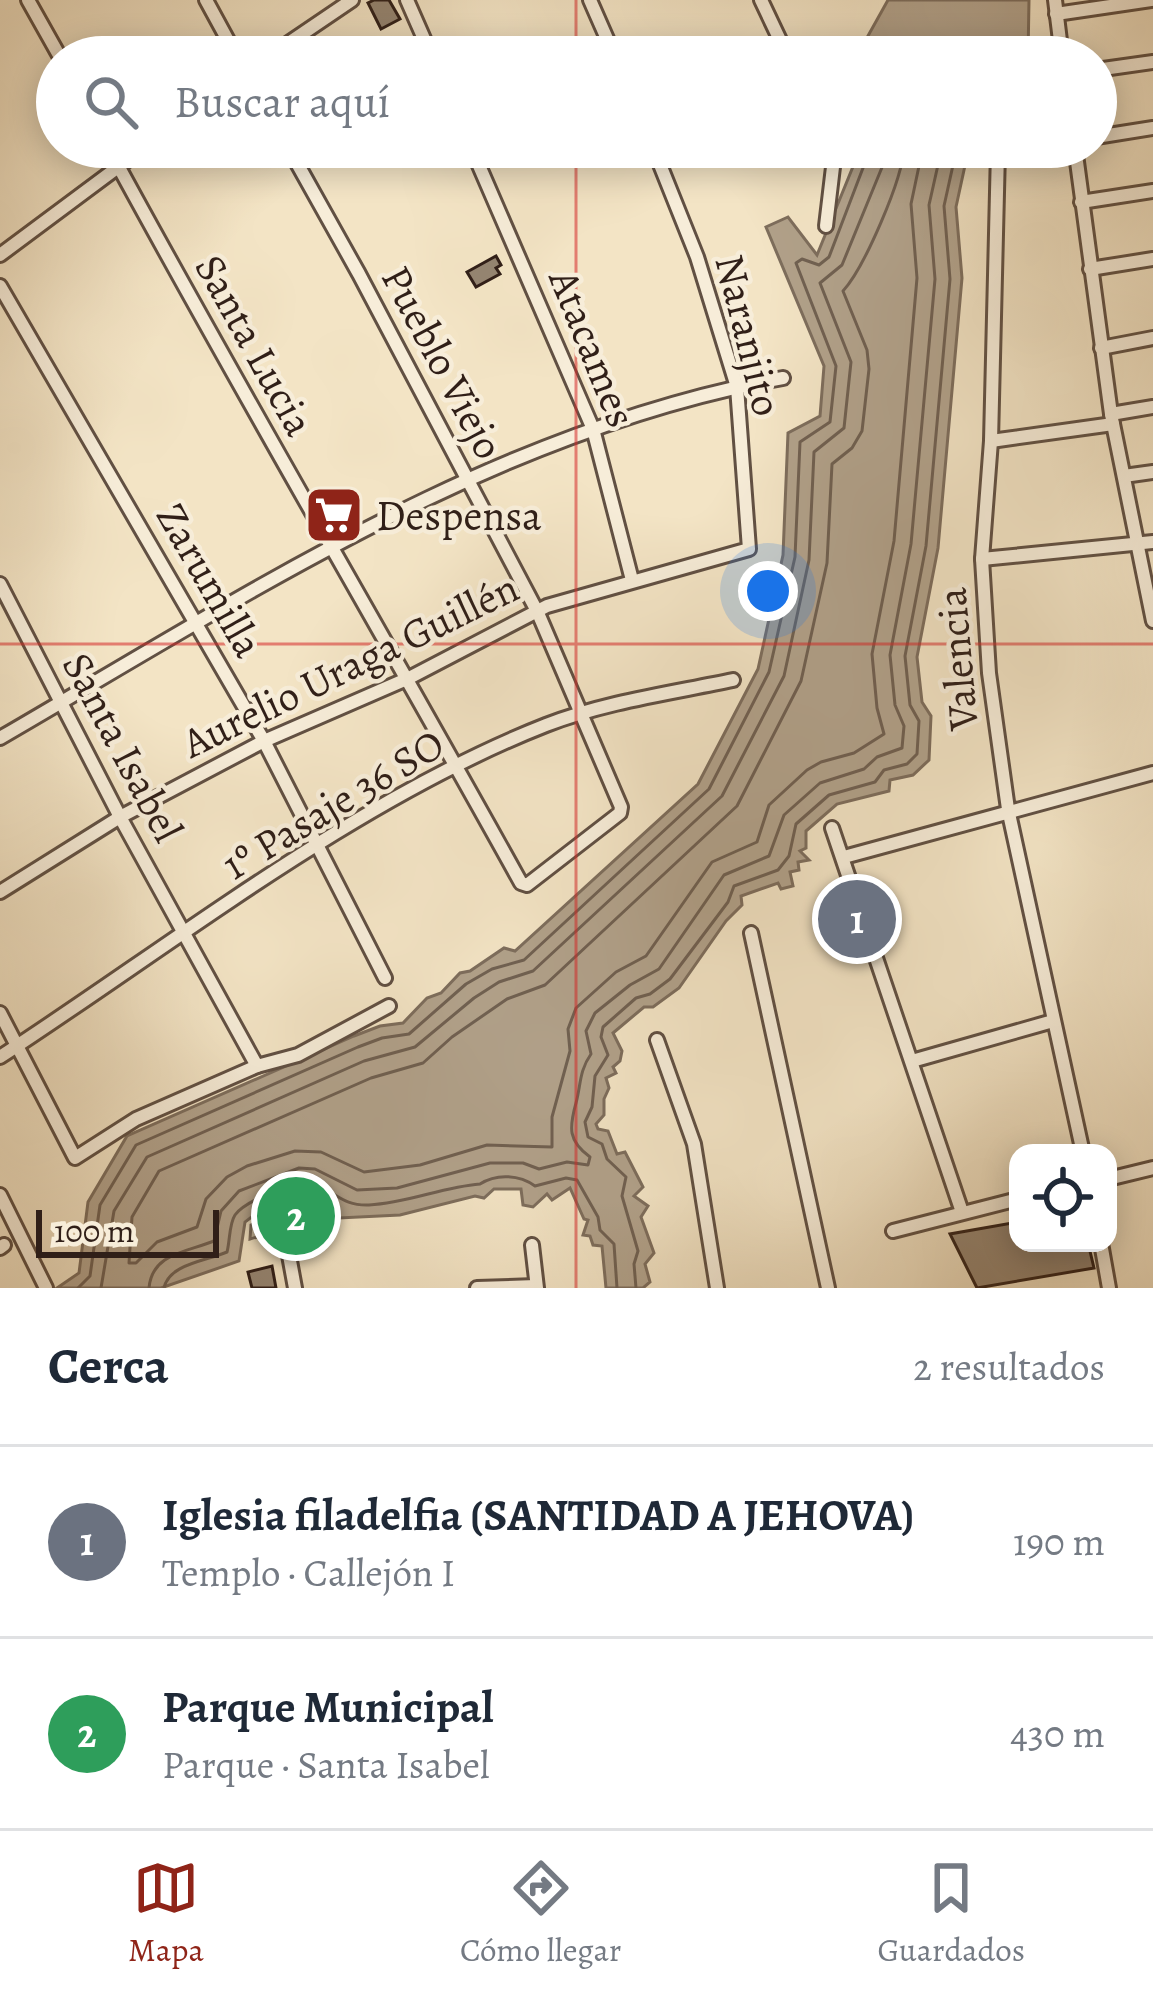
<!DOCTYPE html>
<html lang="es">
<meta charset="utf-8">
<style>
body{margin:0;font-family:Alegreya,serif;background:#f2f2f3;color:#1f2937}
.controls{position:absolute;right:36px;bottom:36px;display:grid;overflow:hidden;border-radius:24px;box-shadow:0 6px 30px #0003}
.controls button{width:108px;height:108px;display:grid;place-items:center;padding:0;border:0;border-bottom:3px solid #e0e1e3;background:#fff;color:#1f2937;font:60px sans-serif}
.scale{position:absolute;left:36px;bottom:30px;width:183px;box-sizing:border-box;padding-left:12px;border:6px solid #301f18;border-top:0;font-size:33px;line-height:42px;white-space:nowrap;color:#301f18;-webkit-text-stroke:9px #f7edd9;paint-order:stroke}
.you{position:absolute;left:768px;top:591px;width:42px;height:42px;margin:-30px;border:9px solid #fff;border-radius:50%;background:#1a73e8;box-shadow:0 0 0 18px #1a73e833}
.badge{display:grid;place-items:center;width:78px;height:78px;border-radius:50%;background:#8f2418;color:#fff;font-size:39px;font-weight:700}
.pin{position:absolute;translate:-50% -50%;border:6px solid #fff;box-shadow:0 3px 12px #0006}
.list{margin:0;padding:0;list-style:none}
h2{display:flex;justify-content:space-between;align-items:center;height:156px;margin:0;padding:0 48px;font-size:51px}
h2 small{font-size:39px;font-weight:400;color:#747a83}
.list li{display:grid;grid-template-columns:78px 1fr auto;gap:36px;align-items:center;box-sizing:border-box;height:192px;padding:0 48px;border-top:3px solid #e0e1e3}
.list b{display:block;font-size:45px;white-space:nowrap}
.list p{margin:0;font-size:39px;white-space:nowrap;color:#747a83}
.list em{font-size:39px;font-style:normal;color:#747a83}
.icon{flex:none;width:66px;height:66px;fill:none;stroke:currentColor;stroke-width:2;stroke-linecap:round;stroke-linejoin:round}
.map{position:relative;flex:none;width:1153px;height:1288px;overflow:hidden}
.search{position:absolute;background:#fff;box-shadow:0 6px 30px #0003;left:36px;right:36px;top:36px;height:132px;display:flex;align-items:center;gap:30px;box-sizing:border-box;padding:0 42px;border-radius:66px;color:#747a83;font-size:45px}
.sheet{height:540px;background:#fff}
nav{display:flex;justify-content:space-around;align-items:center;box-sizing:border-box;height:168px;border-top:3px solid #e0e1e3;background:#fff;font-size:33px;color:#747a83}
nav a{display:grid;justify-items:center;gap:6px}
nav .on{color:#8f2418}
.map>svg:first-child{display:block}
.green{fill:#d2c3a8;stroke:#817160;stroke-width:3}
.water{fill:#b1a18a;stroke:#7d6d5c;stroke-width:3}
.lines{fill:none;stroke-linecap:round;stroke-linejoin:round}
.shore{stroke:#706051;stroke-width:3}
.building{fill:#958572;stroke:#301f18;stroke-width:3}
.minor-casing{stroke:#615043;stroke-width:18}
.minor{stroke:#f7edd9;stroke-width:12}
.grid{fill:none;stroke:#d62828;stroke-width:3;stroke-opacity:0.55}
.labels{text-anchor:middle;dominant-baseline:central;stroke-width:9;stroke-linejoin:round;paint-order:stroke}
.street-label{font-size:42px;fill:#301f18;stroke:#f7edd9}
.poi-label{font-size:42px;fill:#301f18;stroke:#f7edd9;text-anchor:start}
</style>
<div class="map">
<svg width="1153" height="1288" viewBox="0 0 1153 1288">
<rect width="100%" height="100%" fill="#f3e4c5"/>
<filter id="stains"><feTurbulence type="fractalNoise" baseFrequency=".00167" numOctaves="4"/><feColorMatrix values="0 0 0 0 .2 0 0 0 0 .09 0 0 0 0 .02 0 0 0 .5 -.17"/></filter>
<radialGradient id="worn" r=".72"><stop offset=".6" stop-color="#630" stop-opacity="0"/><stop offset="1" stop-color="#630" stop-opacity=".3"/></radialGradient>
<!-- green -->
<path class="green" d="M294,1205l30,2 1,20c-27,4 -49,4 -75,12l1,-14z"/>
<!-- water -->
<g class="water">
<path d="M888,0h141l-1,57h-162l-2,-14z"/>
<path d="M861,147h108l-13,60 6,71 -24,270 -21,109 5,45 9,14 -2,44 -16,15 -23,5 -1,11 -52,13 -31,27v17l-6,3 9,9 -11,2 1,8 -9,2 3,14 -12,3 -3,-6 -37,13 1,9 -16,16 -47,67 -26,19h-9l-31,26 9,18 -2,10 -7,6 3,6 -10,5 3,10 -5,11v16l-8,9 2,5 10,2 9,23 8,-2 18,35 -9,9 14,10 -7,11 13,36 -9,11 5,18 -7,6h-37l-4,-42 -9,-1 -3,-9 -7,-1 5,-15 -4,-1 -14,-31 -18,12 -5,-6 -14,13 -10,-2 -2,-16h-27l-10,9 -9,-2 -75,19 -61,3 -8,-13 -17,-3 -8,-8 -8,2v5l-33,6 -20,15 -6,39 -78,27h-104l22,-15 9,-71 39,-66 227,-100 26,-10 23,-3 24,-25 14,-5 19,-20 10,-2 34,-23 11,3 183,-167 60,-115 25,-114 5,-122 32,-17 4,-50 -58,-139 22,-10 29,38z"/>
</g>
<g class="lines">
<!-- shore -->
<g class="shore">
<path d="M904,147c-1,32 -40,121 -61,144l24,59 2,19 -7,62 -10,17 -20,16 -5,99 -26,118 -64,125 -192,179 -38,14 -55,38 -29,26 -52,15 -212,93 -27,46 -3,46h7l21,-21 40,-15 9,-28 21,-22 20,-11 48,-15 26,1 43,20 56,-7 67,-20 65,2v-30l18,-66 -2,-22 8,-21 40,-36 30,-16 66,-94 45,-20 12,-37 38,-35 14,-8 33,-9 30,-19 -7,-26 -5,-54 22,-113 23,-263 -6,-74 12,-57"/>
<path d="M78,1288l12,-12 10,-71 36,-60 222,-98 24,-9 27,-4 57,-50 26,-15 32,-9 185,-171 60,-117 26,-115 5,-115 30,-20 6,-56 -40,-103 6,-4 17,6 10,-8 42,-110"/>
<path d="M101,1288l13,-77 33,-54 217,-96 51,-14 59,-49 25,-16 34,-11 189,-175 62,-120 25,-116 5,-108 30,-24 7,-66 -31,-79 22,-18 43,-105 1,-13"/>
<path d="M149,1288c3,-35 38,-36 65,-47l7,-30 18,-20 60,-23 16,1 42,21 40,-2 93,-25h33l16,6 28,-7 21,3 2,-8c-22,-16 -21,-29 -14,-54 5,-18 3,-32 15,-49l-5,-23 9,-18 35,-28 29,-16 65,-94 45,-19 15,-41 36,-32 44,-14 13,-12 25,-9 2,-22 -9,-21 -5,-50 21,-111 24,-265 -6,-74 13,-58"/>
<path d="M164,1288c5,-24 42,-27 63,-36 3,-11 2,-28 8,-37 9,-13 61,-36 76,-32 25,8 30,23 58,22 39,-2 73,-18 111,-21 17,-11 40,-9 55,2l31,-8 11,2 21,37 2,13 14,14 3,44"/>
<path d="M636,1288l-2,-24 4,-13 -16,-55 4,-19 -19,-18 -5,-15 -14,-7 -3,-15 7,-15 3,-31 13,-21 -7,-18 2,-10 33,-29 14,-4 20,-15 58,-77 6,-16 44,-16 11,-14 7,-32 33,-29 46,-13 9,-12 23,-6 10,-10 2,-33 -9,-16 -5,-49 21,-110 24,-267 -6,-73 13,-59"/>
</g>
</g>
<!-- building -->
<g class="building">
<path d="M374,0h15l11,19 -19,10 -13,-26z"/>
<path d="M496,256l5,9 -5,3 4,6 -24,13 -9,-15z"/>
<path d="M1018,1222v21h70l6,25 -117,20 -27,-54z"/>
<path d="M272,1266l4,22h-24l-4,-16z"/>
</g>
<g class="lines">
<defs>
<g id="minor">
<path d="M28,0l32,57"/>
<path d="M206,0l31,57"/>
<path d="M407,0l25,57"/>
<path d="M590,0l25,57"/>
<path d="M761,0l27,57"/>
<path d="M1055,0l7,57"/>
<path d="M1056,14l95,-14"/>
<path d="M268,57l84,-57"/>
<path d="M1096,70l57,-8"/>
<path d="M1096,137l57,-9"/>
<path d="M108,147c134,248 277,490 413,736l6,2 93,-72 1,-6 -83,-194 -179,-339 -71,-127"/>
<path d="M471,147l122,282 39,151"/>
<path d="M1075,147l36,267 42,207"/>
<path d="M998,151l-7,290 -9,118 7,114 19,136 75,344"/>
<path d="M1081,202l72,-11"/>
<path d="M826,226l7,-59 -2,-20"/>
<path d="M0,255l145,-108"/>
<path d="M1090,269l63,-10"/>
<path d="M0,286l264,455 121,237"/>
<path d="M1101,348l52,-10"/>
<path d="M1111,414l42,-7"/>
<path d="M991,441l122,-17"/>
<path d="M1124,476l29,-4"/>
<path d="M982,559l171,-17"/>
<path d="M0,584l120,233 137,249"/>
<path d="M0,738c248,-144 496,-308 783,-360"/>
<path d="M832,828l130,384"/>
<path d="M844,857l309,-84"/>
<path d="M0,892l120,-75 144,-76 145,-63 138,-72 202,-57 -12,-162 -40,-130 -44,-110"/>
<path d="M751,933l77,355"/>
<path d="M0,1013l75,145 61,-39 121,-53 41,-11 91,-49"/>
<path d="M657,1040l37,104 23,144"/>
<path d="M0,1057c172,-112 355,-257 546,-332 59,-23 125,-32 187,-45"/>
<path d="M912,1061l141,-40"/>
<path d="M1108,1179l45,-11"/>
<path d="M0,1195l46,93"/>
<path d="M893,1231l125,-32"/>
<path d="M286,1239l9,49"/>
<path d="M1101,1243l8,45"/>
<path d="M532,1245l5,43"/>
<path d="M0,1248l4,-3"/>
<path d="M477,1288l59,-2"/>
</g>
</defs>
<!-- minor casing -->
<use href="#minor" class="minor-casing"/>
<!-- minor -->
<use href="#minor" class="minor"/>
</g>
<!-- grid -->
<path class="grid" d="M576,0v57M576,147v1141M0,644h1153"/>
<!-- icons -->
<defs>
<symbol id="supermarket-square" viewBox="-11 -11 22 22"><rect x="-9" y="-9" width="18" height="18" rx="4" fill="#8f2418" stroke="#f7edd9"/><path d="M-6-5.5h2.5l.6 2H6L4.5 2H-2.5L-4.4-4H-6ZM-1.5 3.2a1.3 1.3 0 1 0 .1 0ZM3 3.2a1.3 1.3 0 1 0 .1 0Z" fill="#fff"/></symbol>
</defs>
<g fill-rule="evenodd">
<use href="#supermarket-square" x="301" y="482" width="66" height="66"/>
</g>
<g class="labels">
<!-- street labels -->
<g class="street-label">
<text transform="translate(749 335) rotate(76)">Naranjito</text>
<text transform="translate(255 345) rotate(61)">Santa Lucia</text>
<text transform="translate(593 348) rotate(68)">Atacames</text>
<text transform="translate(443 362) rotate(62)">Pueblo Viejo</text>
<text transform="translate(210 580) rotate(60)">Zarumilla</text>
<text transform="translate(957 659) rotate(-95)">Valencia</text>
<text transform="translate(350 665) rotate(-26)">Aurelio Uraga Guillén</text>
<text transform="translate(123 747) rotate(62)">Santa Isabel</text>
<text transform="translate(333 804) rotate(-31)">1º Pasaje 36 SO</text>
</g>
<!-- poi labels -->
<g class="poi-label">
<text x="376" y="515">Despensa</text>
</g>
</g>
<rect width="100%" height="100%" filter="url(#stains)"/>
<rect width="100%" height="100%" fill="url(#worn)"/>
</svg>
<div class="controls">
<button><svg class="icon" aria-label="locate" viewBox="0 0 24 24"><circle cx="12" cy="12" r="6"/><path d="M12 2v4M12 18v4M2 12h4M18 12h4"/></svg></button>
</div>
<div class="scale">100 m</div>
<div class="you"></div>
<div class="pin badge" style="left:857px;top:919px;background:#6b7280">1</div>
<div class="pin badge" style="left:296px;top:1216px;background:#2e9e5b">2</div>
<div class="search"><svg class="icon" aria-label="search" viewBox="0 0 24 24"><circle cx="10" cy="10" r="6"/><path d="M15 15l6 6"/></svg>Buscar aquí</div>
</div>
<section class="sheet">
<h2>Cerca<small>2 resultados</small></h2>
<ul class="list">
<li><span class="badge" style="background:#6b7280">1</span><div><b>Iglesia filadelfia (SANTIDAD A JEHOVA)</b><p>Templo · Callejón I</p></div><em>190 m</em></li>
<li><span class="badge" style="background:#2e9e5b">2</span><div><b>Parque Municipal</b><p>Parque · Santa Isabel</p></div><em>430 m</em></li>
</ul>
</section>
<nav>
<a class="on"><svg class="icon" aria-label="map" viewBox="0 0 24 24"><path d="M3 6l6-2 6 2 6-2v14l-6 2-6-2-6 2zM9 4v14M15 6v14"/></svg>Mapa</a>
<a><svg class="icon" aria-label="directions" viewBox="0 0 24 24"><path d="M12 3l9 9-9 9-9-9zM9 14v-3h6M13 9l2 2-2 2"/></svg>Cómo llegar</a>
<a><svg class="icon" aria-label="saved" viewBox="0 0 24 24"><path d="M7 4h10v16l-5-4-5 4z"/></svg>Guardados</a>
</nav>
